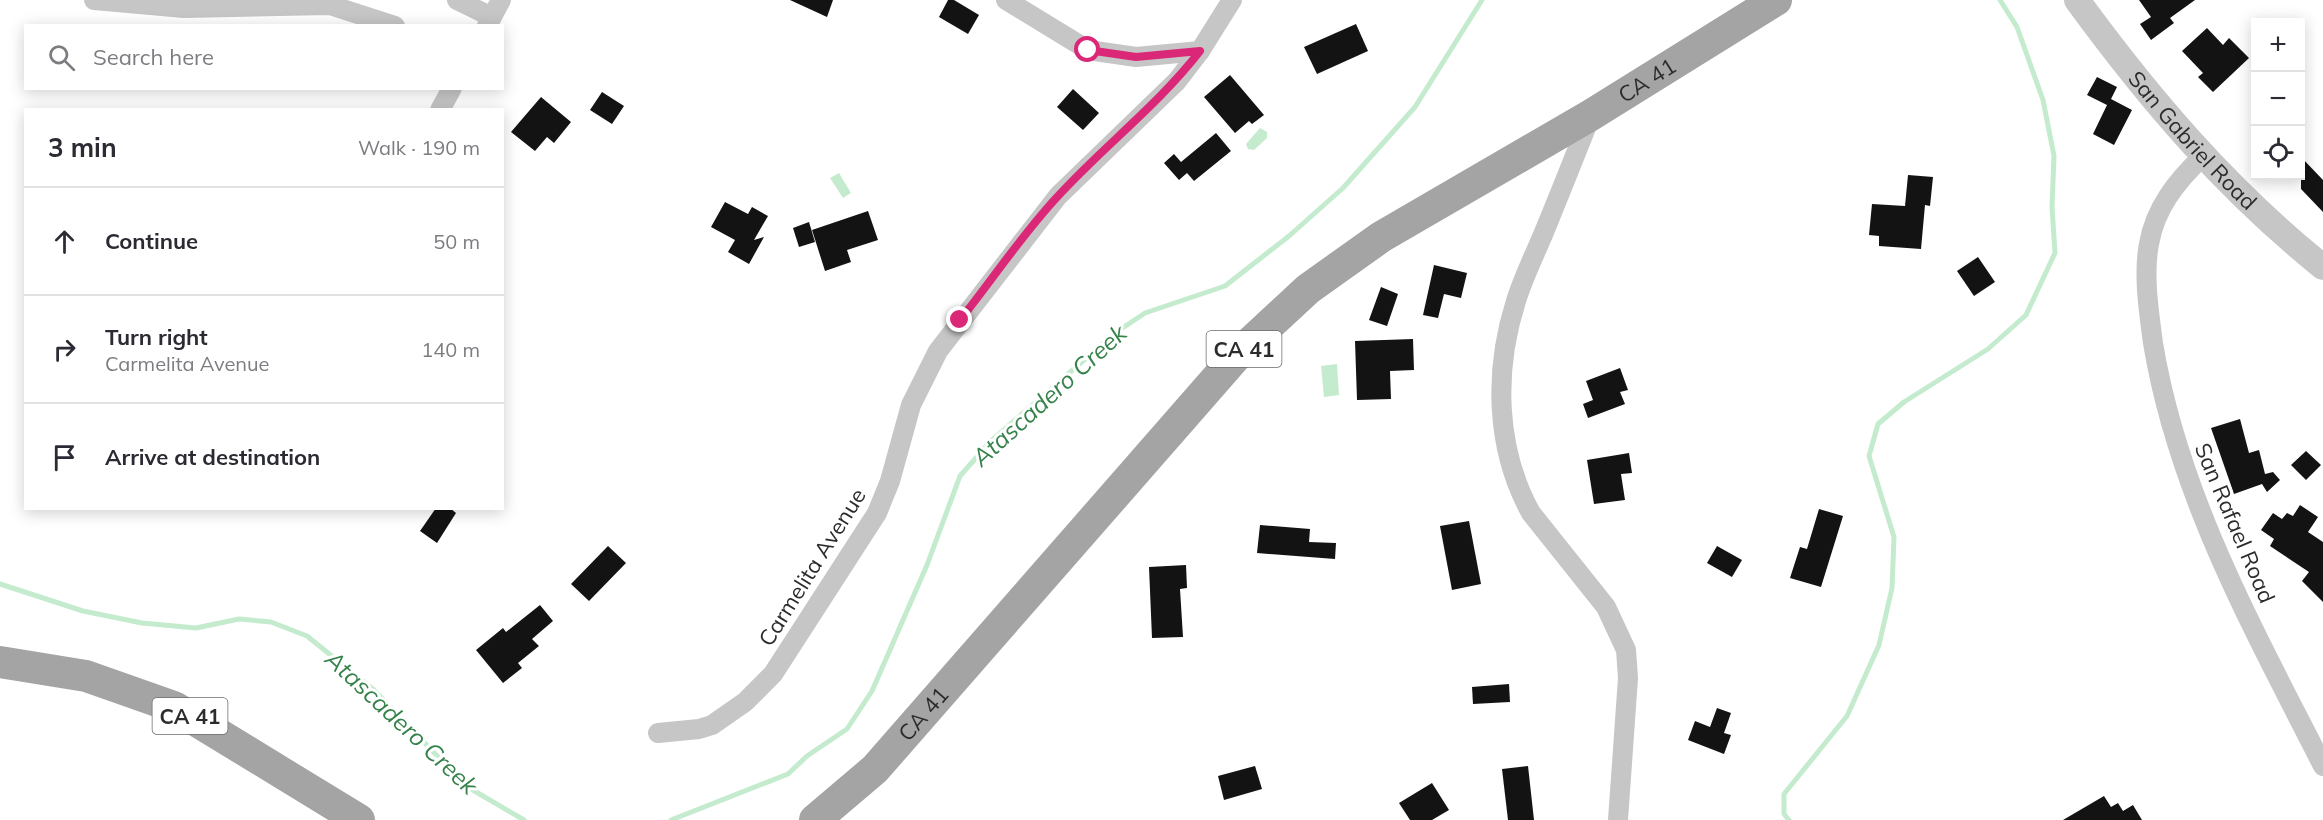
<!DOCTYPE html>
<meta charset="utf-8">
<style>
body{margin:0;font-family:Mulish,sans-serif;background:#f7f7f7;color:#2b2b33}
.controls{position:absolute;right:18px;top:18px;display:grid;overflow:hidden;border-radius:0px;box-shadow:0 3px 15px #0003}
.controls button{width:54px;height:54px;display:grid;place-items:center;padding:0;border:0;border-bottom:2px solid #e1e1e2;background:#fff;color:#2b2b33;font:30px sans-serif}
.stop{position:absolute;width:18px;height:18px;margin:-14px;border:4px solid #db2777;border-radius:50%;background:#fff}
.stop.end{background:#db2777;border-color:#fff;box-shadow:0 2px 6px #0008}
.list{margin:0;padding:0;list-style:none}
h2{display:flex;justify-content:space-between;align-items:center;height:78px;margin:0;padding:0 24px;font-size:26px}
h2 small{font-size:20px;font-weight:400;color:#7c7c81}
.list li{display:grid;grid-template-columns:39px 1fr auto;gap:18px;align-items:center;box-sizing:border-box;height:108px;padding:0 24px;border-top:2px solid #e1e1e2}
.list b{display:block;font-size:22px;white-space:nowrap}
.list p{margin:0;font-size:20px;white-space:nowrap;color:#7c7c81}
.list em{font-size:20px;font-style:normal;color:#7c7c81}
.icon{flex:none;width:33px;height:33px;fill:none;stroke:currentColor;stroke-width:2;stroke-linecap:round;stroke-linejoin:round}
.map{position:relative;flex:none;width:2323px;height:820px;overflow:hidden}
.search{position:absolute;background:#fff;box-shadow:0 3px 15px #0003;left:24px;top:24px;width:480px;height:66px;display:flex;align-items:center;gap:15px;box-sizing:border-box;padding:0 21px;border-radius:0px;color:#7c7c81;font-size:22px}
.panel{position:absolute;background:#fff;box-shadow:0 3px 15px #0003;left:24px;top:108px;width:480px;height:402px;border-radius:0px}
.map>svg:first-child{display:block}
.water{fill:#c4ebce}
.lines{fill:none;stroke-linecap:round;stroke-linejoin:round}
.stream{stroke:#c4ebce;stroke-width:5}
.building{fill:#131313}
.minor{stroke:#c6c6c6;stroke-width:20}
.tertiary{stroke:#c6c6c6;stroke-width:26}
.primary{stroke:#a4a4a4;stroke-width:32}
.route{stroke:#db2777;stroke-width:8}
.labels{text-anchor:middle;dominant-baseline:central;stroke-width:6;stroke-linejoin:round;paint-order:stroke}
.shield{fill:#fff;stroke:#6b6b6b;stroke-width:1.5}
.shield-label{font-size:21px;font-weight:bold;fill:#2c2c2c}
.street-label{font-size:22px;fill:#2c2c2c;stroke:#fff}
.water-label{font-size:24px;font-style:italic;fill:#35824a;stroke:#fff}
</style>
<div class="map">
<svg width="2323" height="820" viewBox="0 0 2323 820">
<rect width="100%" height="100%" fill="#fff"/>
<!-- water -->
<g class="water">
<path d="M1260,128l7,4v6l-13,12 -6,-1 -2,-5z"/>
<path d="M839,173l12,20 -8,5 -13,-20z"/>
<path d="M1337,364l2,31 -15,2 -3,-31z"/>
</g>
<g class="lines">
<!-- stream -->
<g class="stream">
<path d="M0,584l83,27 59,12 54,5 43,-9 32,3 36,14 67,54 92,96 58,34"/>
<path d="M671,820l117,-46 19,-18 40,-27 25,-38 55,-126 33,-89 30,-34 125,-109 30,-20 80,-27 64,-50 54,-48 72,-81 67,-107"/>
<path d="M1789,820l-5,-6v-20l63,-78 32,-71 13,-57 2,-51 -25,-81 9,-32 26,-22 84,-53 38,-34 29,-62 -3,-46 2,-51 -11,-56 -26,-73 -17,-27"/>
</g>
</g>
<!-- building -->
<g class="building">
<path d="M790,0h43l-6,17z"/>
<path d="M948,0h6l25,15 -11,19 -29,-17z"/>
<path d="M2139,0h56l-25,18 4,5 -23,17 -11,-16 11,-7z"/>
<path d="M1356,24l12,27 -51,23 -13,-27z"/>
<path d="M2207,28l16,17 6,-7 20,20 -36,34 -15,-15 5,-4 -21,-22z"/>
<path d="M1230,75l34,40 -12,9 -3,-3 -14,12 -31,-36z"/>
<path d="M2097,77l20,10 -6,12 21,11 -18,35 -21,-11 14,-29 -20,-10z"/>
<path d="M1073,89l26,24 -16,17 -26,-23z"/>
<path d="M602,92l22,14 -12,18 -22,-14z"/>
<path d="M541,97l30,25 -17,21 -7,-6 -12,14 -24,-19z"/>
<path d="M1216,133l15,18 -37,30 -7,-8 -8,7 -15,-17 10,-9 7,8z"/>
<path d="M2301,157l22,23v32l-22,-23z"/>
<path d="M1908,175l25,2 -3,29 -5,-1 -4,44 -42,-3v-10l-10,-1 3,-31 33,2z"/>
<path d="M725,202l23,12 4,-7 16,9 -14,24 10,-3 -15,27 -21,-12 7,-12 -24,-13z"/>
<path d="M868,211l10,29 -31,10 4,12 -26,9 -13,-41z"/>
<path d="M809,222l6,20 -16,5 -6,-19z"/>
<path d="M1978,257l17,25 -21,14 -17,-25z"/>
<path d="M1434,265l33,8 -6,25 -17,-4 -6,24 -15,-3z"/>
<path d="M1381,287l17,7 -11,32 -18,-6z"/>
<path d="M1413,339l1,31 -24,1 1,28 -34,1 -2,-59z"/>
<path d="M1620,368l8,22 -8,2 5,12 -37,14 -5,-14 10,-4 -7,-19z"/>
<path d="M2240,419l9,34 10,-3 6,24 8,-2 7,8 -13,12 -5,-8 -28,10 -23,-66z"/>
<path d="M2306,451l15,14 -15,15 -15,-15z"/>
<path d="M1629,453l3,20 -11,1 4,26 -31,4 -7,-44z"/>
<path d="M2300,505l18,12 -10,15 15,10v60l-21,-21 7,-9 -39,-26 4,-7 -13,-9 12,-17 9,6 5,-6 6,3z"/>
<path d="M436,508h14l6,5 -19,30 -17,-12z"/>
<path d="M1819,509l24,7 -22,71 -31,-9 10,-31 7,2z"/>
<path d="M1469,521l12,63 -29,6 -12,-64z"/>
<path d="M1260,525l50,4 -1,13 27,1 -1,16 -78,-6z"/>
<path d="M608,546l18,17 -37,38 -18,-17z"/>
<path d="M1717,546l25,14 -10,17 -25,-14z"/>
<path d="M1186,565l1,23 -7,1 3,48 -31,1 -3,-71z"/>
<path d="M540,605l13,16 -21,18 7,7 -21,17 4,5 -19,15 -27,-33 27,-22 3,4z"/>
<path d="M1509,684l1,18 -37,2 -1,-17z"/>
<path d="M1717,708l14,5 -7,20 7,2 -7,19 -36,-14 7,-19 15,6z"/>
<path d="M1255,766l7,23 -38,11 -6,-24z"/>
<path d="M1528,766l6,54h-26l-6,-51z"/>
<path d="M1432,783l17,27 -17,10h-22l-11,-17z"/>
<path d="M2104,796l7,11 7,-4 5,8 10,-6 9,15h-79z"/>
</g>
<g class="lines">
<!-- minor -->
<g class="minor">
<path d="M94,0l90,8 146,-3 65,21"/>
<path d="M457,0l35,17"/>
<path d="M1006,0l82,50 48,7 64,-6"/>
<path d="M487,26l14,-26"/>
<path d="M440,110l12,-22"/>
<path d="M1591,115c-14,36 -29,73 -44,110 -10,25 -23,50 -31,76 -22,69 -21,147 15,212l75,94 20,43 2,28 -10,142"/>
<path d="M2202,157c-25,24 -47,51 -53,87 -6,31 0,68 4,99 25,152 101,287 170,423"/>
<path d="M658,733l41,-4 13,-4 33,-23 28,-28 104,-161 13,-32 21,-76 27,-54 120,-155 119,-115 23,-30 32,-51"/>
</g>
<!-- tertiary -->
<path class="tertiary" id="s1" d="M2077,0c73,100 149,189 246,267"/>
<!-- primary -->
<g class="primary">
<path d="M0,662l86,14 88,31 185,113"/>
<path id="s2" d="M815,820l60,-51 363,-415 70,-65 73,-52 210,-122 185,-115"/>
</g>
</g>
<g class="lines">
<!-- route -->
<path class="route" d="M960,320c33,-41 63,-87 99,-125 46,-50 99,-90 141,-144l-64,6 -48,-7"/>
</g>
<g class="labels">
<!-- shield labels -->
<g class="shield">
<rect x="1206.5" y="331" width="75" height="36" rx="4.5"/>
<rect x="152.5" y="698" width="75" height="36" rx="4.5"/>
</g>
<g class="shield-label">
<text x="1244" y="349">CA 41</text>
<text x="190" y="716">CA 41</text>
</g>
<!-- street labels -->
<g class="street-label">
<text stroke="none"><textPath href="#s2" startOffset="1124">CA 41</textPath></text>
<text stroke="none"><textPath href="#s1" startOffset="182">San Gabriel Road</textPath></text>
<text transform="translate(2235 523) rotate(67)">San Rafael Road</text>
<text transform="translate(812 567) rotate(-58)">Carmelita Avenue</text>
<text stroke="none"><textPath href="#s2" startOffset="152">CA 41</textPath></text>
</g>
<!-- water labels -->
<g class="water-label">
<text transform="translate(1049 395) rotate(-42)">Atascadero Creek</text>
<text transform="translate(402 722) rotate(43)">Atascadero Creek</text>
</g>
</g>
</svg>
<div class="controls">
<button>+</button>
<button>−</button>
<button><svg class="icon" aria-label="locate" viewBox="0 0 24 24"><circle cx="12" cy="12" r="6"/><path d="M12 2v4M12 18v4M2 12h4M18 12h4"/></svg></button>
</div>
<div class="stop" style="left:1088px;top:50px"></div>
<div class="stop end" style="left:960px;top:320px"></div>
<div class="search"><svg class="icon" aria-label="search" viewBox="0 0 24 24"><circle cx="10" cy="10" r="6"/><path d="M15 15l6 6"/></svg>Search here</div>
<section class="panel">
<h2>3 min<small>Walk · 190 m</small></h2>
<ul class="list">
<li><svg class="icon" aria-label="ahead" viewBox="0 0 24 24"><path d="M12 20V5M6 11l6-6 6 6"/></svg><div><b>Continue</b></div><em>50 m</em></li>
<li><svg class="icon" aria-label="right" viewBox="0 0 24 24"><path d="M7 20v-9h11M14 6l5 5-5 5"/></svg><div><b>Turn right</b><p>Carmelita Avenue</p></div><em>140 m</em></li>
<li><svg class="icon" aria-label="arrive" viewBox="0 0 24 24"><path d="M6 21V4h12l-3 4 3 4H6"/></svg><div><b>Arrive at destination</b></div></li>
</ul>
</section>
</div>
